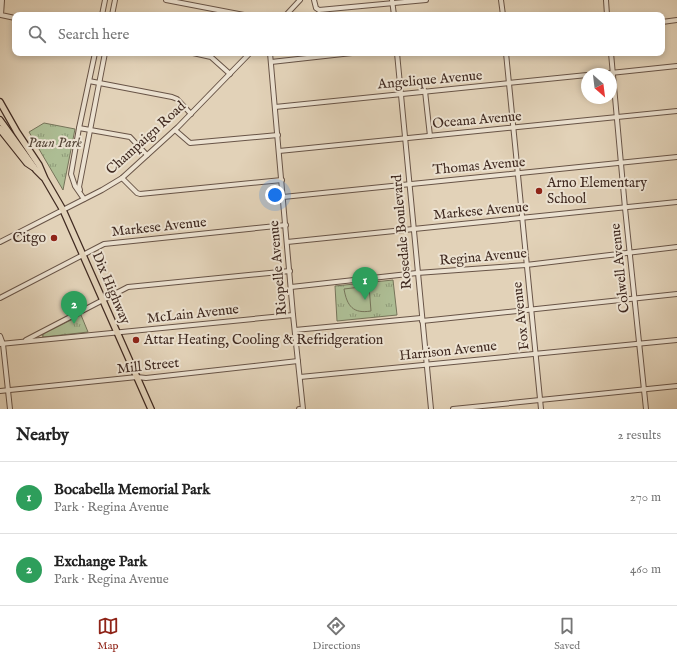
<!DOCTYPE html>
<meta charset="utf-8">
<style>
body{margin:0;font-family:"IM FELL English",serif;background:#f6f6f6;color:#222}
.compass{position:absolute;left:581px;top:68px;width:36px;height:36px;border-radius:50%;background:#fff;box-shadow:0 2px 6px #0003;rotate:152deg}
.you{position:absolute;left:275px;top:195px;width:14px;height:14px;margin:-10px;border:3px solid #fff;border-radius:50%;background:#1a73e8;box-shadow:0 0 0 6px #1a73e833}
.badge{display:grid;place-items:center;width:26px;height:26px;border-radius:50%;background:#8f2418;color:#fff;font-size:13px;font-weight:700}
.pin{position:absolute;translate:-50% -33px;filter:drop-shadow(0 1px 2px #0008)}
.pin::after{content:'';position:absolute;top:21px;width:14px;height:12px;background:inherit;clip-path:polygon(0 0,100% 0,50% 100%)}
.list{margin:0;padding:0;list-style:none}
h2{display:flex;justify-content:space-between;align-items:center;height:52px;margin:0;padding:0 16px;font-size:17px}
h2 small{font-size:13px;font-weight:400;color:#767676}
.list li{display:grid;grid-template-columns:26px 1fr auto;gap:12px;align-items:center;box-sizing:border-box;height:72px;padding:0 16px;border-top:1px solid #e0e0e0}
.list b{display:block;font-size:15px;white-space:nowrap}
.list p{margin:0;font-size:13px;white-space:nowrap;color:#767676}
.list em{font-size:13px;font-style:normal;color:#767676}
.icon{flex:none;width:22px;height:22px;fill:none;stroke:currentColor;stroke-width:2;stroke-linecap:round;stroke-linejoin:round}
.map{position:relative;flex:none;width:677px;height:409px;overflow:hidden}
.search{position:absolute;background:#fff;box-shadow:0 2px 6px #0003;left:12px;right:12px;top:12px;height:44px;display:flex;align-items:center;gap:10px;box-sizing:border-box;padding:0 14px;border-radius:8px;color:#767676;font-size:15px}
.sheet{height:196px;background:#fff}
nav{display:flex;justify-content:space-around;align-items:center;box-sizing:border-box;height:56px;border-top:1px solid #e0e0e0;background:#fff;font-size:11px;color:#767676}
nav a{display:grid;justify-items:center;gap:2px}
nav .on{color:#8f2418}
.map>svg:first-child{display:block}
.park{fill:url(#park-tufts);stroke:#76745a}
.pitch{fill:#adbd94;stroke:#76745a}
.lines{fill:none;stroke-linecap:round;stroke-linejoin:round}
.minor-casing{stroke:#685447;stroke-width:6}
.major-casing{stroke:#402a21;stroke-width:8}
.highway-casing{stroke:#402a21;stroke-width:8}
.minor{stroke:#ece2d1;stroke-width:4}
.major{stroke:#e2d2b8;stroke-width:5.5}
.highway{stroke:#e2d2b8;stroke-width:6}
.poi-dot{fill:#8f2418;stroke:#ece2d1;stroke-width:1.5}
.labels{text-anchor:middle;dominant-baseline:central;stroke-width:4;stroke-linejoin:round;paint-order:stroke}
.street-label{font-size:14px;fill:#402a21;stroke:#ece2d1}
.park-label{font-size:14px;font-style:italic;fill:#564738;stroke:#ece2d1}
.poi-label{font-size:14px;fill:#402a21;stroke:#ece2d1;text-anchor:start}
</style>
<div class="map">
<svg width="677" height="409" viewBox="0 0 677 409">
<defs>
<pattern id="park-tufts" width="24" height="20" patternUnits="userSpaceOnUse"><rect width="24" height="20" fill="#adbd94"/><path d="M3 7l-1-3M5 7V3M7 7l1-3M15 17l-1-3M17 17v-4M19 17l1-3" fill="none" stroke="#8e9a78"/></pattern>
</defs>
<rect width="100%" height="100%" fill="#e2d2b8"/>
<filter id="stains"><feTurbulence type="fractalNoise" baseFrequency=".005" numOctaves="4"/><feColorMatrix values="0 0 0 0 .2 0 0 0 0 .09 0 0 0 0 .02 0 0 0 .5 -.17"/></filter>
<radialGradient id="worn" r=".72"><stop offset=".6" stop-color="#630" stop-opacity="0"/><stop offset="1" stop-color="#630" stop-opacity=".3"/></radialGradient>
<!-- park -->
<g class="park">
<path d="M44,123l31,6 -12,61 -34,-58z"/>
<path d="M393,280l4,35 -60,6 -2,-35z"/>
<path d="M81,315l7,17 -44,5 -2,-1 1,-2z"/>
</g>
<!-- pitch -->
<path class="pitch" d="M369,286l2,25c-18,3 -24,-5 -27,-22z"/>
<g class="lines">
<defs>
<g id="minor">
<path d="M2,0l-1,15 14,3"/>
<path d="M166,0l78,15"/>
<path d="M314,0l2,8 3,2 107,-10"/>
<path d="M392,0l2,15"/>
<path d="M501,0l2,15"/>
<path d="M606,0l1,15"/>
<path d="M102,15l3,-15"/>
<path d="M112,15l3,-15"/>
<path d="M286,15l14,-15"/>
<path d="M662,22l15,-2"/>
<path d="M193,53l18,4 19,17"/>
<path d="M270,53l23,262 10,94"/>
<path d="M397,53l34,356"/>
<path d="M506,53l35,356"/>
<path d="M611,53l14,155 21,201"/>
<path d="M271,62l81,-9"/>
<path d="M601,74l76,-8"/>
<path d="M89,81l83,16 5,2 14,15"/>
<path d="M425,91l5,45"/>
<path d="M275,107l312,-32"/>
<path d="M79,128l51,9 17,18"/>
<path d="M175,130l15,13 88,-8"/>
<path d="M279,151l398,-40"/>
<path d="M122,178l15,15 3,1 142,-14"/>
<path d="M80,190l-1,-3 26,-134"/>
<path d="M283,197l394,-40"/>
<path d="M84,199l-9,-13 -4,-12 8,-46 16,-75"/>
<path d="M0,242l102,-52 20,-12 56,-51 72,-74"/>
<path d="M287,242l390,-40"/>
<path d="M291,287l126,-14 109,-8 151,-18"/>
<path d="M0,298l104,-54 182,-19"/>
<path d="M422,321l255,-27"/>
<path d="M295,330l126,-12"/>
<path d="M0,336l3,8 7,65"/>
<path d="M26,340l102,-53 162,-16"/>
<path d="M0,344l293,-29"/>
<path d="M300,377l377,-37"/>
<path d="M0,391l137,-14 9,1 152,-17"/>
<path d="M299,409h1"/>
<path d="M453,409l224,-23"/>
</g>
<g id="major">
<path d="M0,102l17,30 22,33 6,14 18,31 88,199"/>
<path d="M0,120l36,50 7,7"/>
</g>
<path id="highway" d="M0,129l27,34 6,4"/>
</defs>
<!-- minor casing -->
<use href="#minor" class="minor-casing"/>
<!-- major casing -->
<use href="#major" class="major-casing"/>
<!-- highway casing -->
<use href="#highway" class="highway-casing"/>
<!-- minor -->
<use href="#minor" class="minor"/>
<!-- major -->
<use href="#major" class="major"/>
<!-- highway -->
<use href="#highway" class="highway"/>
</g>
<!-- markers -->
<g class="poi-dot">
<circle cx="539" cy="191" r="4"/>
<circle cx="54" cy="238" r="4"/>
<circle cx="136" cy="340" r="4"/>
</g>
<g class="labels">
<!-- street labels -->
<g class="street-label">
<text transform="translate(430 80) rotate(-5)">Angelique Avenue</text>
<text transform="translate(477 120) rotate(-5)">Oceana Avenue</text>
<text transform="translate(146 138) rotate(-42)">Champaign Road</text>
<text transform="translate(479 166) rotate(-5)">Thomas Avenue</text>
<text transform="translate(481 211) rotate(-5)">Markese Avenue</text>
<text transform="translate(159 227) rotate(-6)">Markese Avenue</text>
<text transform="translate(402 232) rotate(-95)">Rosedale Boulevard</text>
<text transform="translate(483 257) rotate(-5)">Regina Avenue</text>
<text transform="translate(278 268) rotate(-95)">Riopelle Avenue</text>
<text transform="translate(620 268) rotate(-96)">Colwell Avenue</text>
<text transform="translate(111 288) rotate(67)">Dix Highway</text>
<text transform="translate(193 314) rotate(-6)">McLain Avenue</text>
<text transform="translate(521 316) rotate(-96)">Fox Avenue</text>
<text transform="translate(448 351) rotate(-6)">Harrison Avenue</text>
<text transform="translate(148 366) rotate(-6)">Mill Street</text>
</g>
<!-- park labels -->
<g class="park-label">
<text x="55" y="143">Paun Park</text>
</g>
<!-- poi labels -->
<g class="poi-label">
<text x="547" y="183">Arno Elementary<tspan x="547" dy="16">School</tspan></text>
<text x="46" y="238" text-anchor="end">Citgo</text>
<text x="144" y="340">Attar Heating, Cooling &amp; Refridgeration</text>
</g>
</g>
<rect width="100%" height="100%" filter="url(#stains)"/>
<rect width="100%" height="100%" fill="url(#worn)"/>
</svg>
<svg class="compass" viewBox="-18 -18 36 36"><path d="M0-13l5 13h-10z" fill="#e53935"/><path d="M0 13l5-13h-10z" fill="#767676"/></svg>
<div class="you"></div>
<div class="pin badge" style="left:365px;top:300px;background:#2e9e5b">1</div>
<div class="pin badge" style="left:74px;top:324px;background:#2e9e5b">2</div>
<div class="search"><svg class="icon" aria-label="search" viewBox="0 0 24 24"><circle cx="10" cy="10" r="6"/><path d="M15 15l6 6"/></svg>Search here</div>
</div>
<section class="sheet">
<h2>Nearby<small>2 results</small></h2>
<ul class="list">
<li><span class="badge" style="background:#2e9e5b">1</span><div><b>Bocabella Memorial Park</b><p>Park · Regina Avenue</p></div><em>270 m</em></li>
<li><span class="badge" style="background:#2e9e5b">2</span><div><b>Exchange Park</b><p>Park · Regina Avenue</p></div><em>460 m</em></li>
</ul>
</section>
<nav>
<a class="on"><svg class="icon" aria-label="map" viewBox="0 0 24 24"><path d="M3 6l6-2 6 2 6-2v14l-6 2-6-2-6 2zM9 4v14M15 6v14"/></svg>Map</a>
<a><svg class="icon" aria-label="directions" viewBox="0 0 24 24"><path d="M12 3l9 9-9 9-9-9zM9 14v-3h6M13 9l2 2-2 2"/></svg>Directions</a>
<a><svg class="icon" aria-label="saved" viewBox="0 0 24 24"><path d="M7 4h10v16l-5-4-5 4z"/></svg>Saved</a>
</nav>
